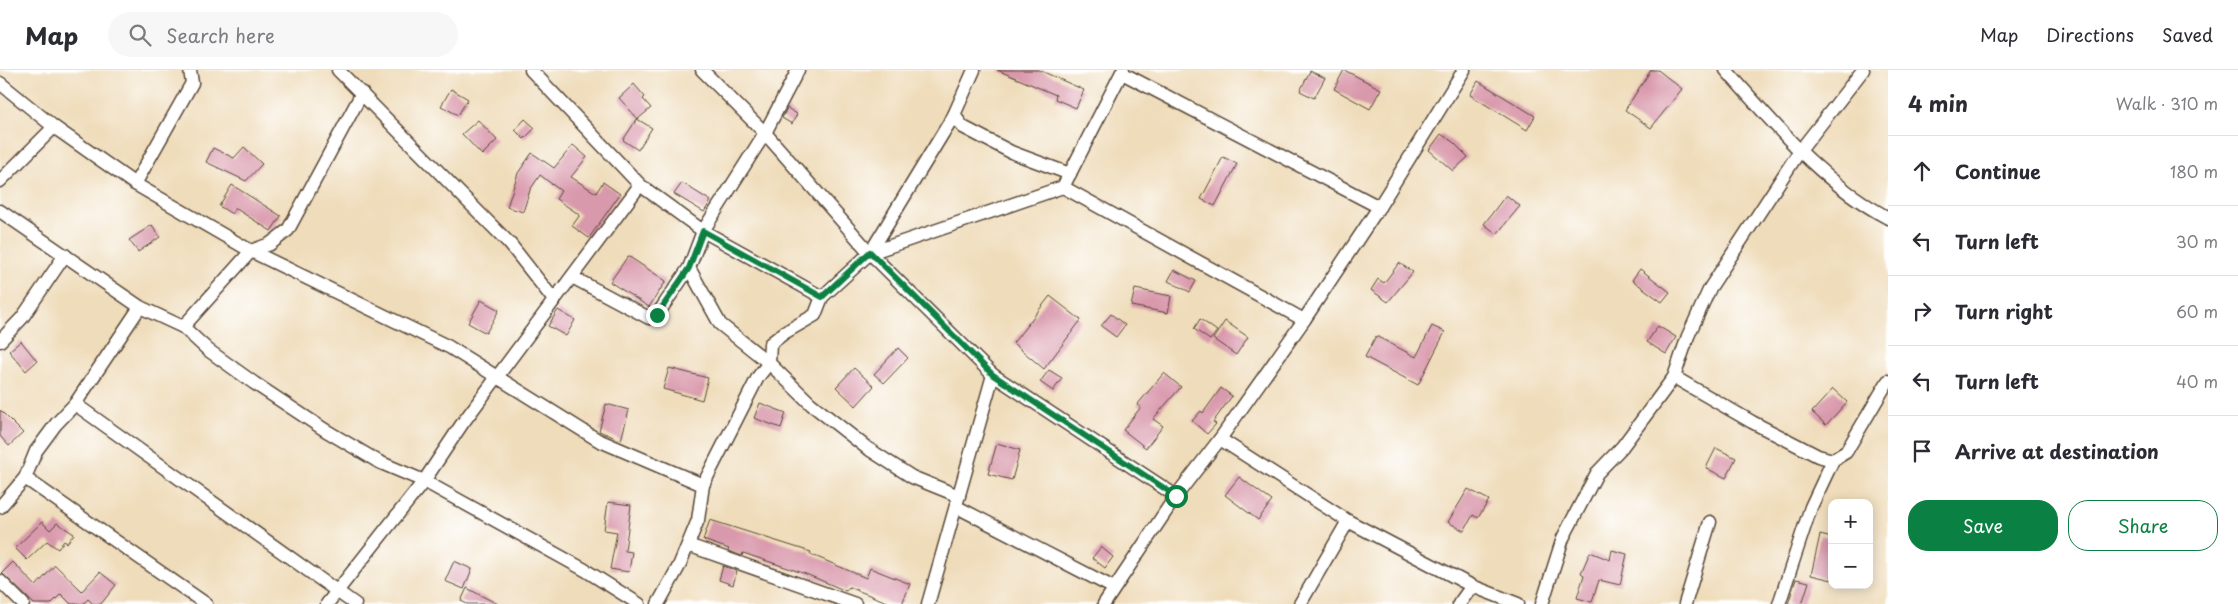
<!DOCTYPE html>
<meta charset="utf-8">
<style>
body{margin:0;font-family:"Playpen Sans",sans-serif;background:#f7f7f7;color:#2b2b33}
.controls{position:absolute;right:15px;bottom:15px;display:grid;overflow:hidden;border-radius:10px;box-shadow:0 2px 12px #0003}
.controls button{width:45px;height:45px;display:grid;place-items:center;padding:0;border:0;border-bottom:1px solid #e1e1e2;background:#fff;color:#2b2b33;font:25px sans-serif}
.stop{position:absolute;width:15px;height:15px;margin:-11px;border:4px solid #0b8043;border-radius:50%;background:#fff}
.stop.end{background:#0b8043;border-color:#fff;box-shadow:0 1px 5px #0008}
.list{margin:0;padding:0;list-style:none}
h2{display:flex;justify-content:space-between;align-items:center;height:65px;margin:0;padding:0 20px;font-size:21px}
h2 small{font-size:16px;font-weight:400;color:#7c7c81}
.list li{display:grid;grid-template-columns:32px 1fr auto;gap:15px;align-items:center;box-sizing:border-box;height:70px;padding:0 20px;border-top:1px solid #e1e1e2}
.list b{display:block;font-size:19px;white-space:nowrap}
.list em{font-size:16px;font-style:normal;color:#7c7c81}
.actions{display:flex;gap:10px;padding:15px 20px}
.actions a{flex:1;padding:11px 0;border:1px solid #0b8043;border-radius:20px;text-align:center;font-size:18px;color:#0b8043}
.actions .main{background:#0b8043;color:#fff}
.icon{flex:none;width:28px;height:28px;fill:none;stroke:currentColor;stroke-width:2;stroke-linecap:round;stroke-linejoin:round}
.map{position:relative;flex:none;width:1888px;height:534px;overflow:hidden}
header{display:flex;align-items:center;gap:30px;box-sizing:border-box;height:70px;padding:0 25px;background:#fff;border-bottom:1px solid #e1e1e2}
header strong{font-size:24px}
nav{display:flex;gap:28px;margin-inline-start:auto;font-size:18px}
.search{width:350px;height:45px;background:#f7f7f7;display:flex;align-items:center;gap:12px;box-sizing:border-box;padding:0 18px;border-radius:28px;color:#7c7c81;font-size:19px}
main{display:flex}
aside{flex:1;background:#fff}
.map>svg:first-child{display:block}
.building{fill:#d999ac}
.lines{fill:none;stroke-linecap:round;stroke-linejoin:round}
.minor-casing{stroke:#564535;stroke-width:15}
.minor{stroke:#fff;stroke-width:12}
.route{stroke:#0b8043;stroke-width:6}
</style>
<header>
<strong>Map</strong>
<div class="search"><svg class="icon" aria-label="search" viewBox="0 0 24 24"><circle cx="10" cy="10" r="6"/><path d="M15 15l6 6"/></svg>Search here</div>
<nav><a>Map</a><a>Directions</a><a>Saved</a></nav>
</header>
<main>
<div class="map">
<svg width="1888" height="534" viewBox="0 0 1888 534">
<rect width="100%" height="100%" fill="#fff"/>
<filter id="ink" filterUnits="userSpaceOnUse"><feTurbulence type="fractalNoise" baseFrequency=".02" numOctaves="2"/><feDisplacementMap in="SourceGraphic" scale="10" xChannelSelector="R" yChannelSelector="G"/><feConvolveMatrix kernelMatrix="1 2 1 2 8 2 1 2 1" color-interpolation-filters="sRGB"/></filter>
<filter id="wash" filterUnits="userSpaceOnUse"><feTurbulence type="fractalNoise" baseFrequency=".0096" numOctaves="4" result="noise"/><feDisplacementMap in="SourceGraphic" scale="20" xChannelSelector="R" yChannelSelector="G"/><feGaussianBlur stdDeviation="1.12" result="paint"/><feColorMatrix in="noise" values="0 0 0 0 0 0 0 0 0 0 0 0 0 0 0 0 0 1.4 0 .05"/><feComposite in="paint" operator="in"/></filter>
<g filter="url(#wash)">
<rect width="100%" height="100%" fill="#efdcba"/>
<g id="blocks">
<!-- building -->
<g class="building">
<path d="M997,0h42l45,20 -8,18 -21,-9 1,-4z"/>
<path d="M1344,0l37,19 -11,20 -36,-20z"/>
<path d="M1651,0h7l24,19 -31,39 -26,-18z"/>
<path d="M1310,1l15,7 -11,20 -14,-7z"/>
<path d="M1478,11l57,35 -8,14 -57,-35z"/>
<path d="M634,14l11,13 -2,2 8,9 -13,11 -19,-21z"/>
<path d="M451,19l17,10 -10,16 -17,-9z"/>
<path d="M787,38l10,6 -5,10 -10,-6z"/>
<path d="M525,49l10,9 -11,11 -9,-9z"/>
<path d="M637,49l15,9 -14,22 -15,-10z"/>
<path d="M478,50l19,20 -15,15 -20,-21z"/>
<path d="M1441,64l12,8 15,15 -15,14 -24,-21z"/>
<path d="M573,75l14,12 -16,20 25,16 7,-11 17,12 -31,44 -17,-12 8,-11 -24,-16 5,-8 -21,-16 -10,15 -7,22 -16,-5 11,-34 14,-20 22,15z"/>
<path d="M244,77l18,17 -16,17 -40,-19 7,-14 21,10z"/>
<path d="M1223,87l14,7 -22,42 -14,-7z"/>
<path d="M682,113l29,18 -7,11 -30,-18z"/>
<path d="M232,115l49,31 -10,15 -36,-23 -3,6 -13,-8z"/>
<path d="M1506,125l14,11 -23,28 -13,-10z"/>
<path d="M152,155l8,12 -22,15 -9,-12z"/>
<path d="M628,186l38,25 -17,26 -39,-25z"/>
<path d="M1399,193l14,9 -25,30 -17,-12 7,-11 6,4z"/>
<path d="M1640,199l30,23 -8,10 -30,-22z"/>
<path d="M1174,200l22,11 -6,11 -22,-11z"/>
<path d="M1135,219l36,7 -3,17 -37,-7z"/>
<path d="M1050,226l31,24 -37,49 -31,-26z"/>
<path d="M481,230l18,10 -13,23 -18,-10z"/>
<path d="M558,240l17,10 -9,16 -18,-10z"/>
<path d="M1111,244l14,11 -9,12 -15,-11z"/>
<path d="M1200,249l17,12 -7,9 -16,-11z"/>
<path d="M1225,251l23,16 -12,18 -23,-16z"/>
<path d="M1432,256l13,6 -27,53 -53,-28 11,-21 40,21z"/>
<path d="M1658,256l18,11 -10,17 -19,-12z"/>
<path d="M21,271l16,20 -11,10 -17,-20z"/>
<path d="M898,278l10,10 -24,25 -10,-9z"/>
<path d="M669,298l39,10 -6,22 -39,-11z"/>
<path d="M854,298l20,18 -18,20 -20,-19z"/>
<path d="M1049,300l13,8 -9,13 -13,-9z"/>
<path d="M1164,303l17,14 -28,32 10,7 -17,22 -23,-18 18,-23 -4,-2z"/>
<path d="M1221,318l11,8 -19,26 3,2 -9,10 -15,-13 9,-10 2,2z"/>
<path d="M1833,319l14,13 -21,23 -14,-13z"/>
<path d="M760,333l26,10 -5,15 -27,-10z"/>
<path d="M606,334l23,6 -8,30 -22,-9z"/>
<path d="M0,340l23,23 -14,13 -9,-10z"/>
<path d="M997,373l23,7 -8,30 -24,-6z"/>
<path d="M1716,378l20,10 -10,20 -20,-10z"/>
<path d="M1239,407l33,24 -14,19 -33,-25z"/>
<path d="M1468,419l21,11 -11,18 -5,-3 -9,16 -16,-9z"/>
<path d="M608,432l23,3 -6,46 7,1 -3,20 -19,-3 7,-37 -13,-2z"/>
<path d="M710,450l101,32 -1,2 56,24 4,-10 40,16 -8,20h-10l-43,-17 -3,4 -40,-17 -63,-21 -1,3 -14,-5 1,-2 -26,-9z"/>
<path d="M42,452l8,8 7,-7 17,11 -7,9 -3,-2 -6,8 -11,-8 -20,19 -12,-12z"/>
<path d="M1820,465l12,3v42l-21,-5z"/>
<path d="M1101,477l12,10 -8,11 -13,-10z"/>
<path d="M1612,480l15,4 -7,31 -21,-5 -7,22 -15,-4 7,-23 -3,-2 9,-21 20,8z"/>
<path d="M454,491l18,8 -8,20 -19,-8z"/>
<path d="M13,492l23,24 19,-21 27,26 18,-19 16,13 -15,19h-8l-5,-5 -5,5h-12l-10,-10 -10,10h-17l-32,-31z"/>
<path d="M723,496l14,5 -4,14 -14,-5z"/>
<path d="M1796,509l13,3 -7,22h-14z"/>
<path d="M467,518l13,7 18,9h-31l-6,-3z"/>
</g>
</g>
</g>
<g filter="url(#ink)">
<use href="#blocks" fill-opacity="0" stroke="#564535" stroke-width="1"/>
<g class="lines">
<defs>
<g id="minor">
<path d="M338,0l172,174 44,56"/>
<path d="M531,0l109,115 63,46 119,66"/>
<path d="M974,0l-20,45 9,12 48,25 59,22"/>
<path d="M1726,0c50,56 95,112 162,148"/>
<path d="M1122,3l257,134"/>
<path d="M0,13l54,44 81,57 116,67 198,96 149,93 105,45"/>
<path d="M0,111l54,-54"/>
<path d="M135,114l57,-101 -2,-13"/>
<path d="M1063,117l241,133"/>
<path d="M0,141l140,96 43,20 25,23 46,33 71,47 54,32 45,19 161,89 54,34"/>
<path d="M870,183l123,122 183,121"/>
<path d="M870,183l193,-66 60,-117"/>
<path d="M870,183l84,-138"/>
<path d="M689,198l31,56 49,39 42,41 56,44 45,29 47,19"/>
<path d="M572,207l77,41 8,-3 32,-47 14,-37 62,-98 33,-63"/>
<path d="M183,257l68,-76 19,-7 18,-14 74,-137"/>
<path d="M0,271l22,-23 43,-63"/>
<path d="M1674,307l78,45 66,34 15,4"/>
<path d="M75,334l280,200"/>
<path d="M1220,369l128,82 124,65 46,18"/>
<path d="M25,408l181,126"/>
<path d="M0,437l25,-29 11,-27 20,-27 19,-20 65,-97"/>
<path d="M957,437l157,81"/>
<path d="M688,475l167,59"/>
<path d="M0,511l23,23"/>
<path d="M327,534l97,-123 38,-57 178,-239"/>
<path d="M658,534l21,-38 19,-46 5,-35 55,-108 11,-14 1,-19 14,-11 31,-18 7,-18 48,-44 -105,-120 -63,-63"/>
<path d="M928,534l65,-229"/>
<path d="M1104,534l72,-108 44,-57 84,-119 75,-113 85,-137"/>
<path d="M1300,534l48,-83"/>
<path d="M1459,534l13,-18"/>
<path d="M1542,534l21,-66 34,-65 25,-26 52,-70 14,-41 22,-48 89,-136 64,-82"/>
<path d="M1685,534l25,-82"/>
<path d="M1779,534l32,-97 22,-47 13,-8 42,-71"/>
</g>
</defs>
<!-- minor casing -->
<use href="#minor" class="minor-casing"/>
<!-- minor -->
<use href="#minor" class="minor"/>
</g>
</g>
<g class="lines" filter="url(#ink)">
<!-- route -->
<path class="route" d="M657,245l32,-47 14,-37 119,66 48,-45 123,123 183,121"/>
</g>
</svg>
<div class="controls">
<button>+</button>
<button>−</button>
</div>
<div class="stop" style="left:1176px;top:426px"></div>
<div class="stop end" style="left:657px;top:245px"></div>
</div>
<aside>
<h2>4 min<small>Walk · 310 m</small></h2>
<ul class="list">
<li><svg class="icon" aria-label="ahead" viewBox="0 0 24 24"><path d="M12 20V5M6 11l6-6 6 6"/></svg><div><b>Continue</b></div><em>180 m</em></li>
<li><svg class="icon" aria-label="left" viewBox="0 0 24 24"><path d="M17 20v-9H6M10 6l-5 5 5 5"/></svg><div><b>Turn left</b></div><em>30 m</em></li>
<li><svg class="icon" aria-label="right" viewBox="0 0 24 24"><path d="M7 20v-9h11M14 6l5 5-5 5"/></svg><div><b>Turn right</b></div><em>60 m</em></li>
<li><svg class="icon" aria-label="left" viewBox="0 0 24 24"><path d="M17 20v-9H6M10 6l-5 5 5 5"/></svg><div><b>Turn left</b></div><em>40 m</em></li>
<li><svg class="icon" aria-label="arrive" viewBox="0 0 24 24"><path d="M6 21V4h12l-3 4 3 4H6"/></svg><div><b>Arrive at destination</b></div></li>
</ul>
<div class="actions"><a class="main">Save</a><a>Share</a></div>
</aside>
</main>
